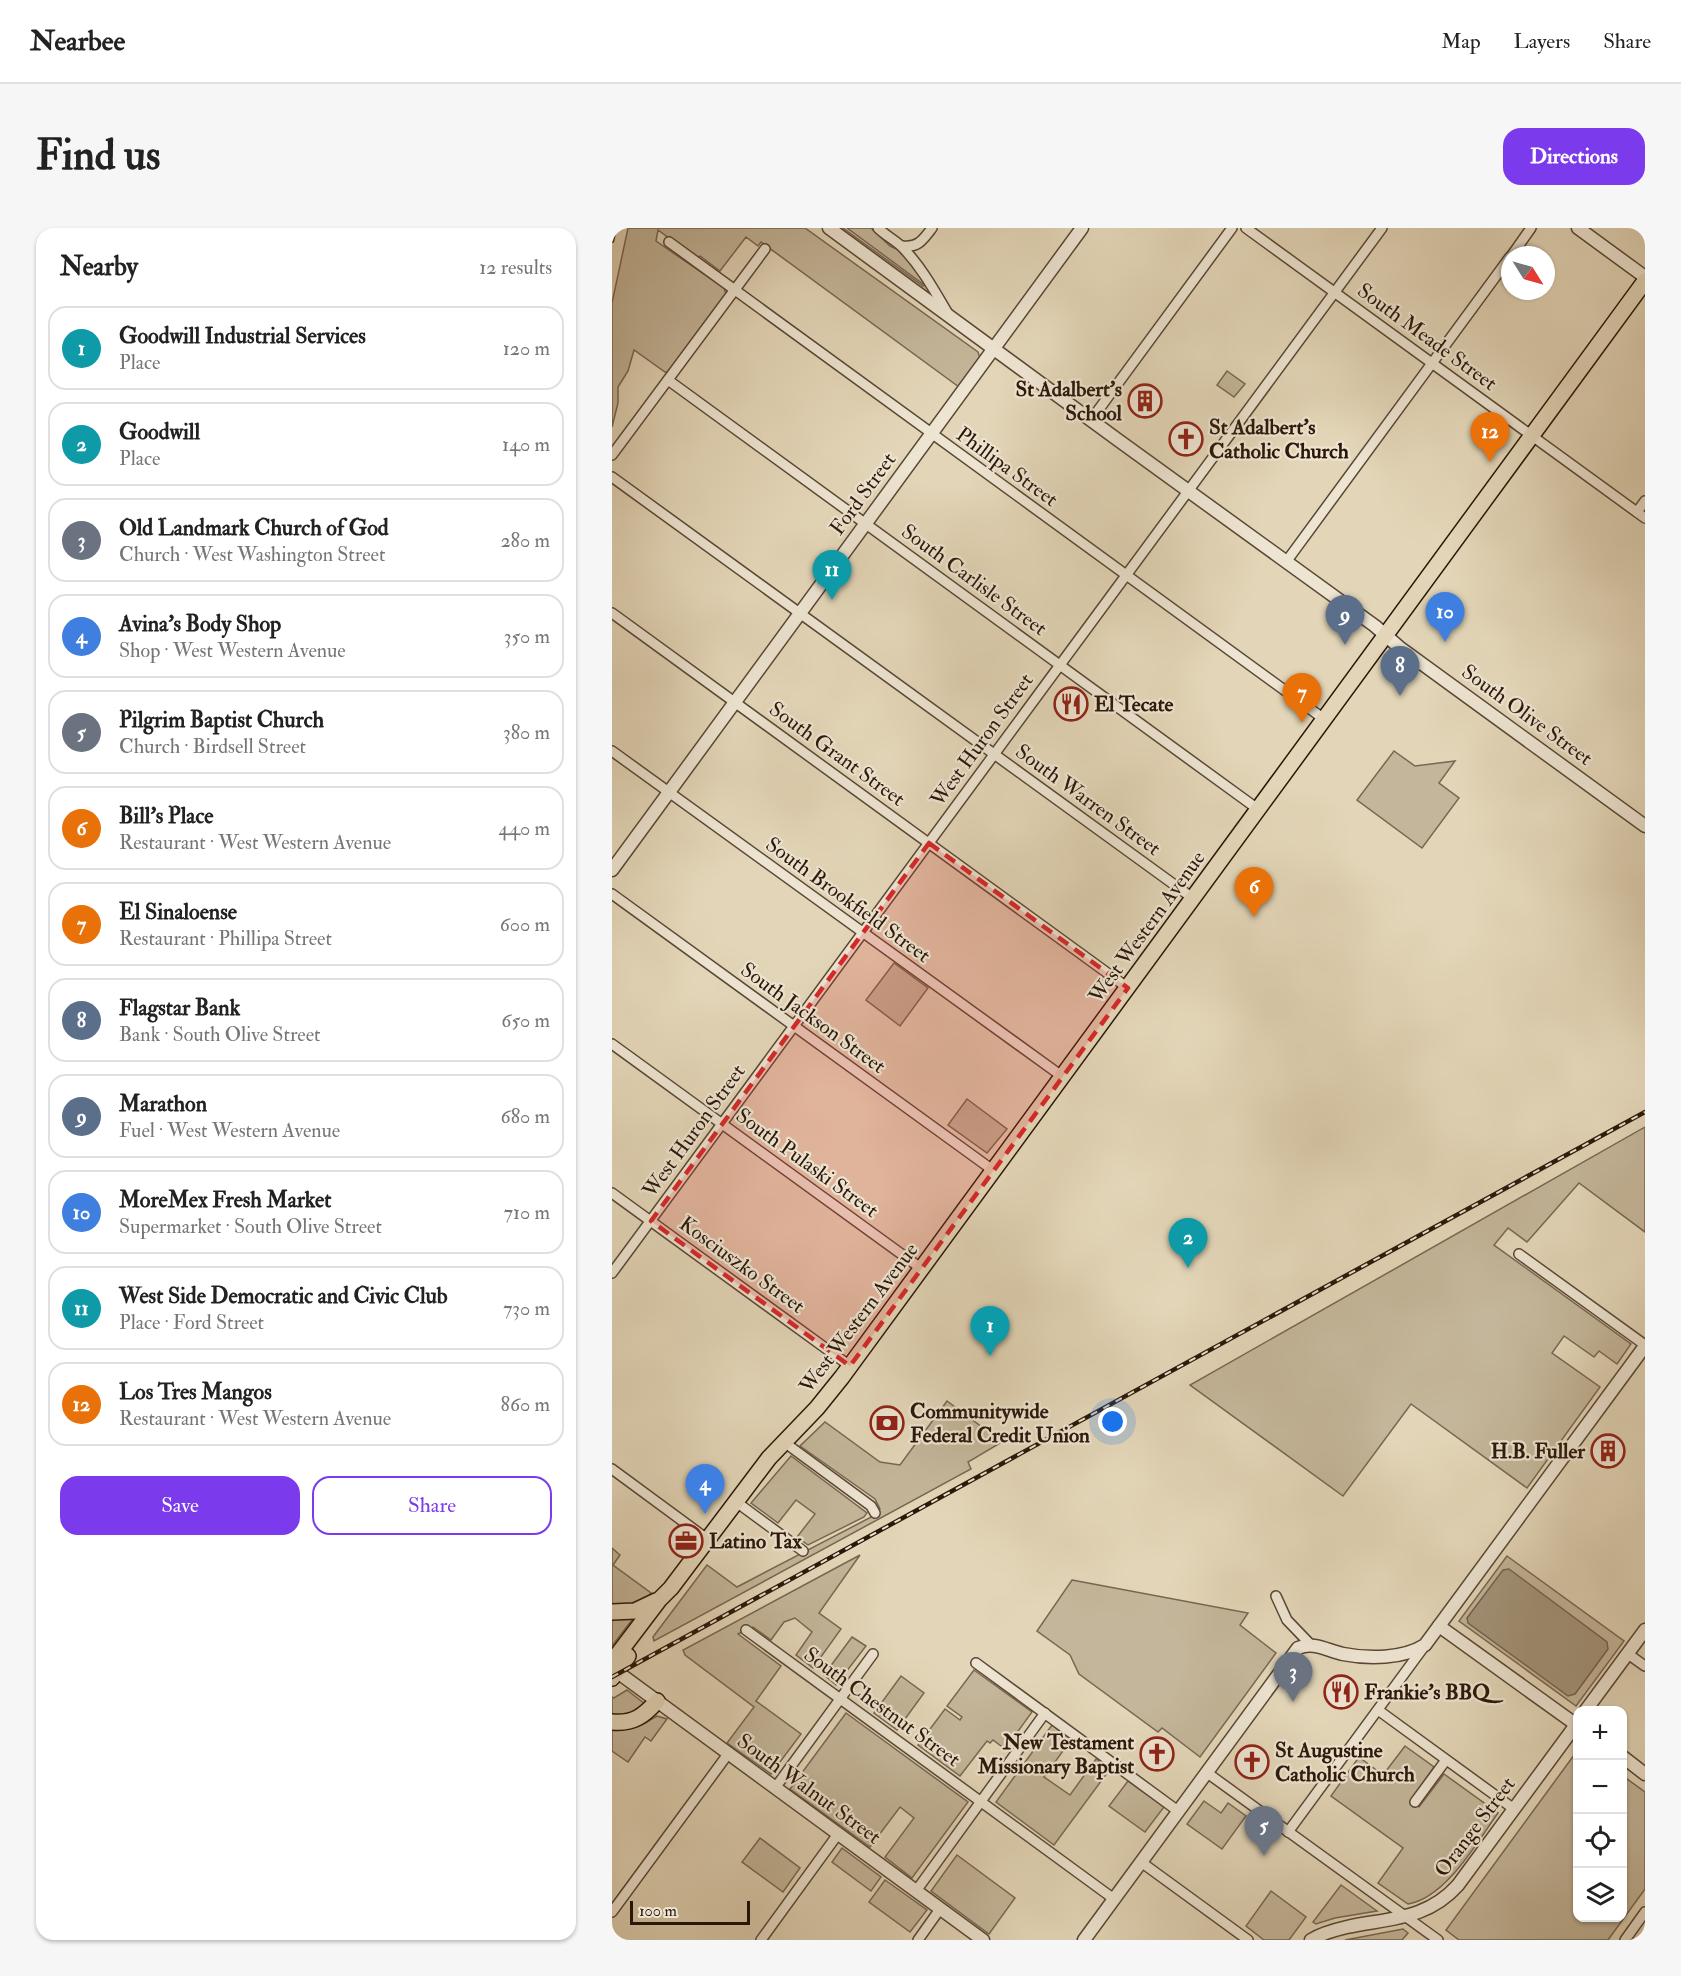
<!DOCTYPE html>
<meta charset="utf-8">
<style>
body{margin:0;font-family:"IM FELL Double Pica",serif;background:#f6f6f6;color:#222}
.controls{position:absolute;right:18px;bottom:18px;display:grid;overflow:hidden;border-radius:12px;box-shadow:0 2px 4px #0004}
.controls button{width:54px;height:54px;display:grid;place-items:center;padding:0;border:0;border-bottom:2px solid #e0e0e0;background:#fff;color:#222;font:30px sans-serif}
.compass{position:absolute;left:889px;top:18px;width:54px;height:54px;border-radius:50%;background:#fff;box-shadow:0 2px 4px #0004;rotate:127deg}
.scale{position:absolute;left:18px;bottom:15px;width:120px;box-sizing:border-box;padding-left:6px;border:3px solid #2b1709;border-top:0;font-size:16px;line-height:21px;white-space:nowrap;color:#2b1709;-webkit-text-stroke:4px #ede4d1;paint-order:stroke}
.you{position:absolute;left:501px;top:1194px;width:21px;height:21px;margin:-15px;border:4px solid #fff;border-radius:50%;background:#1a73e8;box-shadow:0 0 0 9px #1a73e833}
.badge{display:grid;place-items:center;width:39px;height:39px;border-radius:50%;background:#7c3aed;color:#fff;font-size:20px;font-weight:700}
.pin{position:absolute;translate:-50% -50px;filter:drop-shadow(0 2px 3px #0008)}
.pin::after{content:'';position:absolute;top:32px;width:21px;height:18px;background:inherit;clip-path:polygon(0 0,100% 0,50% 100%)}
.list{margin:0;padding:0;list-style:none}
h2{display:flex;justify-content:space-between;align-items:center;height:78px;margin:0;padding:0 24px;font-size:26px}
h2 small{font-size:20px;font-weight:400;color:#767676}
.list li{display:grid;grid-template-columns:39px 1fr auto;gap:18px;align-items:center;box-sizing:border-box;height:84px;margin:0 12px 12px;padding:0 12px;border:2px solid #e0e0e0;border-radius:18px}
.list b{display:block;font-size:22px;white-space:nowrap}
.list p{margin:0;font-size:20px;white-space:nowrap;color:#767676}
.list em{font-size:20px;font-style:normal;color:#767676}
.actions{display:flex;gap:12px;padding:18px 24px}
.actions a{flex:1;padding:14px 0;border:2px solid #7c3aed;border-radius:18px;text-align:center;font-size:21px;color:#7c3aed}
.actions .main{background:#7c3aed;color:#fff}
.icon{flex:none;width:33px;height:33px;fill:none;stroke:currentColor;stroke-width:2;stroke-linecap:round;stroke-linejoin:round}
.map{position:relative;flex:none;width:1033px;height:1712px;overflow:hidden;border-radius:18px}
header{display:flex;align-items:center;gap:36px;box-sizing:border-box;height:84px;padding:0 30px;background:#fff;border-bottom:2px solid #e0e0e0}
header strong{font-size:28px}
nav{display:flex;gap:33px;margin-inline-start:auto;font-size:21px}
.intro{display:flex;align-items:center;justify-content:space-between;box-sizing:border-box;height:144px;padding:0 36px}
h1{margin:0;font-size:42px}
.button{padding:15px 27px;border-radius:18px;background:#7c3aed;color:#fff;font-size:21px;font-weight:700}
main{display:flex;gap:36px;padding:0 36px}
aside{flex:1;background:#fff;border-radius:18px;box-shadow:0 2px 4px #0004}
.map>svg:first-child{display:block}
.green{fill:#c4b69a;stroke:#786652;stroke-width:1.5}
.water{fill:#a4957c;stroke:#74634e;stroke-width:1.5}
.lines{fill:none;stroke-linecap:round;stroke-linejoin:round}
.minor-casing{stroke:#594735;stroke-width:12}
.tertiary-casing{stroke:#594735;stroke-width:15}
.primary-casing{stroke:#2b1709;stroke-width:18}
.minor{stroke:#ede4d1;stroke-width:9}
.tertiary{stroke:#ede4d1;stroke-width:12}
.primary{stroke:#e3d6b8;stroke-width:15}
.rail-casing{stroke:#2b1709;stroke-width:4.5}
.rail{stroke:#ede4d1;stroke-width:2;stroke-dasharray:7;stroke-linecap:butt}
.marked{fill:#d62828;fill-opacity:0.2;stroke:#d62828;stroke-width:4.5;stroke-dasharray:12 8;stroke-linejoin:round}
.labels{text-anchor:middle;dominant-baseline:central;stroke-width:4.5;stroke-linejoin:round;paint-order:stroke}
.street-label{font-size:21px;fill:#2b1709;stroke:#ede4d1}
.poi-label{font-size:21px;font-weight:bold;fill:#2b1709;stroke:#ede4d1;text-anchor:start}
</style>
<header>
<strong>Nearbee</strong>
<nav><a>Map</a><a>Layers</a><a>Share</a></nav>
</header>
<div class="intro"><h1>Find us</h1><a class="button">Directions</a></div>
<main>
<aside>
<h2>Nearby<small>12 results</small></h2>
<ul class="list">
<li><span class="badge" style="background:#0f9aa8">1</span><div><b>Goodwill Industrial Services</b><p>Place</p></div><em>120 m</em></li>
<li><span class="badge" style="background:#0f9aa8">2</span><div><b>Goodwill</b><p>Place</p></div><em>140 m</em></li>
<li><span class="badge" style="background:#6b7280">3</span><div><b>Old Landmark Church of God</b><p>Church · West Washington Street</p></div><em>280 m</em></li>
<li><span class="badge" style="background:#3f7fe0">4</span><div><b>Avina's Body Shop</b><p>Shop · West Western Avenue</p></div><em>350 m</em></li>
<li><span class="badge" style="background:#6b7280">5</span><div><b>Pilgrim Baptist Church</b><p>Church · Birdsell Street</p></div><em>380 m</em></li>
<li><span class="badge" style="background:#e8710a">6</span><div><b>Bill's Place</b><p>Restaurant · West Western Avenue</p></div><em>440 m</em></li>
<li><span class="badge" style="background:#e8710a">7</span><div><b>El Sinaloense</b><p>Restaurant · Phillipa Street</p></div><em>600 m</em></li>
<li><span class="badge" style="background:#5c6f8a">8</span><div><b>Flagstar Bank</b><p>Bank · South Olive Street</p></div><em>650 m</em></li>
<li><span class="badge" style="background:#5c6f8a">9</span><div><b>Marathon</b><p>Fuel · West Western Avenue</p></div><em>680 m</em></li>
<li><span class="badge" style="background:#3f7fe0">10</span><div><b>MoreMex Fresh Market</b><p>Supermarket · South Olive Street</p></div><em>710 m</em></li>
<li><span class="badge" style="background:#0f9aa8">11</span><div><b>West Side Democratic and Civic Club</b><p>Place · Ford Street</p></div><em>730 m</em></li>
<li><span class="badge" style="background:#e8710a">12</span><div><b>Los Tres Mangos</b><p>Restaurant · West Western Avenue</p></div><em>860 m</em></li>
</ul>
<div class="actions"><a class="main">Save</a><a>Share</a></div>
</aside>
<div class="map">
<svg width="1033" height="1712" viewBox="0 0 1033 1712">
<rect width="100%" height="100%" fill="#e3d6b8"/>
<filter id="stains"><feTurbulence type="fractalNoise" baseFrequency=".00333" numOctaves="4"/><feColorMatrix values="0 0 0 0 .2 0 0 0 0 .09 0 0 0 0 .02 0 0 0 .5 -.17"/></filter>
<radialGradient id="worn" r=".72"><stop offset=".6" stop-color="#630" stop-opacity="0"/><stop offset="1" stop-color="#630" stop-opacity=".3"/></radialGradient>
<!-- green -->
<g class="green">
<path d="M16,0h177l173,124 2,6 -21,29 -198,-145 -3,4 -12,-9 -26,34 -20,-15 -3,3 -39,-29 -2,11 68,47 2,6 -58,78h-3l-31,-22 -6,21 -10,16v16l-6,24v-124z"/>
<path d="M225,0h6l80,58 3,-2 8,14z"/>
<path d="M235,0h24l19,18 11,5 24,32 -2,1z"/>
<path d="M615,143l18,13 -11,13 -17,-12z"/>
<path d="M782,523l21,15 40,-5 -16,22 20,15 -37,50 -65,-48z"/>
<path d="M282,735l34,25 -28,38 -34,-26z"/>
<path d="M355,871l40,30 -20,24 -39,-28z"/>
<path d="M1033,899v105l-66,-49 -52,59 -19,-14 -14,17 137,99 -14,20 -18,-13 -5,6 -30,-21 -12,17 48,34 -73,101 -116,-84 -68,92 -153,-111z"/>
<path d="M335,1173l55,41 -34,20 3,7 -317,172 -1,-4 54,-72 30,22 140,-73 3,-5 -5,-10 -75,-53 25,-24 55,40 20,3z"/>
<path d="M179,1228l76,57 -3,4 -56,28 -11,-8 18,-23 -19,-14 -18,23 -27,-20z"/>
<path d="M0,1320l8,7 -7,10 38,28c-11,14 -23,11 -39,12z"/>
<path d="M248,1327l-41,58 22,16 -28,39 -17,-13 16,-23 -17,-14 -11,4 -13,18 -18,-13 -15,7 43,32 -25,35 45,33 -30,40 -44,-31 27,-36 -69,-52 -2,-5z"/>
<path d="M895,1328l117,85 -48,65 -117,-85z"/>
<path d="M460,1352l176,33 -8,12 36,28 -76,104 -38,-29 -4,4 -79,-58 -9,-19 -33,-24z"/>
<path d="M23,1388l-23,30v-28z"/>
<path d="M240,1409l14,9 -30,39 -12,-10z"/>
<path d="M362,1442l58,42 -27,37 -12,-9 -3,3 -3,-2 -27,35 -42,-31 27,-36 15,11 2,-3 -15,-11z"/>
<path d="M289,1448l23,17 -27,37 -23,-17z"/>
<path d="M15,1462l18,14 -1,3 -15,8h-17v-18l2,1z"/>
<path d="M234,1485l122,89 -56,76 -27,-21 29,-39 -14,-11 -30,40 -80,-58z"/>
<path d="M45,1488l10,3 -16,22 -6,-4 -17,25 -16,-11v-22c21,2 28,-3 45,-13z"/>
<path d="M440,1497l19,15 -27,37 26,18 26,-36 14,10 -56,76 -58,-43z"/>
<path d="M793,1518l29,21 -23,33 8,7 25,-33 54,39c-21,29 -52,85 -90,91l-30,-21 25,-35 -72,-52 28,-39 24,18z"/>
<path d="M965,1523l1,167h45v-142l22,16v97l-37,51h-149l-13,-10z"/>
<path d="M516,1553l36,26 -19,25 -36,-26z"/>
<path d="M592,1573l17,12 7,-10 18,13 -24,33 -35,-25z"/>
<path d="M148,1610l40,30 -17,24 -41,-30z"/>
<path d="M230,1620l39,29 -10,14 -39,-29z"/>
<path d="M345,1627l58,43 -26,36 -58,-43z"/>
<path d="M273,1652l42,30 -17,22 -41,-30z"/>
<path d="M729,1657l36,26 -42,7 -19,6 -3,-2z"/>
<path d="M659,1663l35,26 -17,23h-25l-18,-14z"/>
<path d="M791,1701l5,4 -6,7h-57z"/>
</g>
<!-- water -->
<path class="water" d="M897,1341l98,73 1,7 -33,45 -7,2 -100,-73 -1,-5 36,-48z"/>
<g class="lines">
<defs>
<g id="minor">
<path d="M266,0c8,8 19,13 26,21 18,19 30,41 43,63"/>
<path d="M634,0l399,290"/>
<path d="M57,14l655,477"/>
<path d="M290,18c16,2 21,-6 30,-18"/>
<path d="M900,27l19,-27"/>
<path d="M56,152l591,430"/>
<path d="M479,192l141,-192"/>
<path d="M0,227l153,-206"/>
<path d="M0,249l582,422"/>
<path d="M1025,284l8,-11"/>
<path d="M674,334l224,-305"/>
<path d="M0,385l516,375"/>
<path d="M0,523l451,326"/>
<path d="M0,666l382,277"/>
<path d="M0,816l310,225"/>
<path d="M0,965l238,173"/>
<path d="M907,1026l126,91"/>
<path d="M0,1045l770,-1045"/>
<path d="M172,1214l87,64 4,7"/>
<path d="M0,1241l95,70"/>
<path d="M123,1273l68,50"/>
<path d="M664,1368l11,24 24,25"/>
<path d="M134,1402l368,269"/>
<path d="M1016,1426l17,12"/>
<path d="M364,1435l202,148"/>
<path d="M766,1482l136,99"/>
<path d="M594,1544l232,168"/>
<path d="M163,1560l98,-134"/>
<path d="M803,1574l31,-42"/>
<path d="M676,1604l135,-184"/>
<path d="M529,1634l107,78"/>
<path d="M304,1663l129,-178"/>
<path d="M0,1684l116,-158"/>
<path d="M149,1712l77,-106"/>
<path d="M306,1712l22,-31"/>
<path d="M1013,1712l20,-28"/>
</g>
<g id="tertiary">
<path d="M217,0l289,212 257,186 24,21 246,179"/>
<path d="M966,0l67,49"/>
<path d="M0,642l470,-642"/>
<path d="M827,1398l139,100"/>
<path d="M0,1440l371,272"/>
<path d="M974,1482l59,-80"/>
<path d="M1011,1529l22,17"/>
<path d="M472,1712l214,-292c16,-7 30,3 45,6 25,5 60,5 82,-9l220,-299"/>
<path d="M699,1712c11,-7 23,-10 36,-13 42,-9 80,-7 111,-42l120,-163"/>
</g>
<g id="primary">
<path d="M0,1384l23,-1 21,-10"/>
<path d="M0,1434l47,-62 12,-12 98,-130 48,-50 25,-31 803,-1096"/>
<path d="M0,1450l16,-22"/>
<path d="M0,1494c21,2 32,-6 45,-21"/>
</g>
</defs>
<!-- minor casing -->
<use href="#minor" class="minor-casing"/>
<!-- tertiary casing -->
<use href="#tertiary" class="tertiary-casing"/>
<!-- primary casing -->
<use href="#primary" class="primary-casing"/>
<!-- minor -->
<use href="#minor" class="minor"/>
<!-- tertiary -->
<use href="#tertiary" class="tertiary"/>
<!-- primary -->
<use href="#primary" class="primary"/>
<defs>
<g id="rail">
<path d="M0,13l3,-13"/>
<path d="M0,1449l1033,-565"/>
</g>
</defs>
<!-- rail casing -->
<use href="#rail" class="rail-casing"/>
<!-- rail -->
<use href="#rail" class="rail"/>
</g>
<!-- marked area -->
<path class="marked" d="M317,615l199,145 -278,378 -199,-145z"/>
<!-- icons -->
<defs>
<symbol id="building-ring" viewBox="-11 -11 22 22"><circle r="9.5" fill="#ede4d1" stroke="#8f2418" stroke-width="1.5"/><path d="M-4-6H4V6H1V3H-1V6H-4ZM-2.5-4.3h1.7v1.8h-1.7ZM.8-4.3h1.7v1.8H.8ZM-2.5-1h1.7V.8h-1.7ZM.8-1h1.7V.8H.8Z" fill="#8f2418"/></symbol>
<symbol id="church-ring" viewBox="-11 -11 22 22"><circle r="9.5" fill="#ede4d1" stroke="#8f2418" stroke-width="1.5"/><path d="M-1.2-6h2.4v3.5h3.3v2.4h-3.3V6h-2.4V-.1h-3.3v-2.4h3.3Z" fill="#8f2418"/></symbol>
<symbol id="restaurant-ring" viewBox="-11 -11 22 22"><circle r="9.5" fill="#ede4d1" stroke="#8f2418" stroke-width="1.5"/><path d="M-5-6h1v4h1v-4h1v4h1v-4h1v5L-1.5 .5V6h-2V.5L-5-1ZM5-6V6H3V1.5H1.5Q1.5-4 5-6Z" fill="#8f2418"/></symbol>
<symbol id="bank-ring" viewBox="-11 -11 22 22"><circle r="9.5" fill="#ede4d1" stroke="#8f2418" stroke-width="1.5"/><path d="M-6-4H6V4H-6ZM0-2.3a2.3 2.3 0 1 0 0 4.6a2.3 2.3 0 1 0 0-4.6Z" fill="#8f2418"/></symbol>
<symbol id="office-ring" viewBox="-11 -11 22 22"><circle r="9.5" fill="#ede4d1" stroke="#8f2418" stroke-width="1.5"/><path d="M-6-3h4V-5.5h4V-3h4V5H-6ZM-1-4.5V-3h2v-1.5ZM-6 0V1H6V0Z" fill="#8f2418"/></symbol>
</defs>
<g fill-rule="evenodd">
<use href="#building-ring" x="514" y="154" width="38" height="38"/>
<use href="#church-ring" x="555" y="192" width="38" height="38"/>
<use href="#restaurant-ring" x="440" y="457" width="38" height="38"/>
<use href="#bank-ring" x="256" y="1176" width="38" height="38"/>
<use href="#building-ring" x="977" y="1204" width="38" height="38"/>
<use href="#office-ring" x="55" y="1294" width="38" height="38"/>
<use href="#restaurant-ring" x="710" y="1445" width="38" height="38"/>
<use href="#church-ring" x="526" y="1507" width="38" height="38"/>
<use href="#church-ring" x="621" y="1515" width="38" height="38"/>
</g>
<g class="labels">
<!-- street labels -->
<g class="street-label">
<text transform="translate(815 109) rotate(36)">South Meade Street</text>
<text transform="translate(395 239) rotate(36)">Phillipa Street</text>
<text transform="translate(251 266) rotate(-54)">Ford Street</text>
<text transform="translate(362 352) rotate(36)">South Carlisle Street</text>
<text transform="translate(915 487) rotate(36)">South Olive Street</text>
<text transform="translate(370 512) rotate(-54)">West Huron Street</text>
<text transform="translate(225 526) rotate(36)">South Grant Street</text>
<text transform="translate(476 572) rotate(36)">South Warren Street</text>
<text transform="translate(236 672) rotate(36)">South Brookfield Street</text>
<text transform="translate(535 699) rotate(-54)">West Western Avenue</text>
<text transform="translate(201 790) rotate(36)">South Jackson Street</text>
<text transform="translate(82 903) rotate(-54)">West Huron Street</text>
<text transform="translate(195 935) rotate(36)">South Pulaski Street</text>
<text transform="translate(130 1037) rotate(36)">Kosciuszko Street</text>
<text transform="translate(247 1090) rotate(-53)">West Western Avenue</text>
<text transform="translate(270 1479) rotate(36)">South Chestnut Street</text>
<text transform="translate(197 1561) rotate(36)">South Walnut Street</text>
<text transform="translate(863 1599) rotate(-53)">Orange Street</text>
</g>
<!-- poi labels -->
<g class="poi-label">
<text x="510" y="161" text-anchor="end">St Adalbert's<tspan x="510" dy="24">School</tspan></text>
<text x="597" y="199">St Adalbert's<tspan x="597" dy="24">Catholic Church</tspan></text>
<text x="482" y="476">El Tecate</text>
<text x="298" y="1183">Communitywide<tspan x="298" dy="24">Federal Credit Union</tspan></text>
<text x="973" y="1223" text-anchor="end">H.B. Fuller</text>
<text x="97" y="1313">Latino Tax</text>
<text x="752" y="1464">Frankie's BBQ</text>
<text x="522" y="1514" text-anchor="end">New Testament<tspan x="522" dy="24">Missionary Baptist</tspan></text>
<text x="663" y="1522">St Augustine<tspan x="663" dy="24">Catholic Church</tspan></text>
</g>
</g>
<rect width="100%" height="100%" filter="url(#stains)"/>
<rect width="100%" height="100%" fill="url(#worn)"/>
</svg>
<div class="controls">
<button>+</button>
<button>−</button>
<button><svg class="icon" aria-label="locate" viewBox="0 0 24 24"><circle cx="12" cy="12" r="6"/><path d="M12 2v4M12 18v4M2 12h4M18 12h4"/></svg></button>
<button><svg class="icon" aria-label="layers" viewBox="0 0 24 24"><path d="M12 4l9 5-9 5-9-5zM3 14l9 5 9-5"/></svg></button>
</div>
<svg class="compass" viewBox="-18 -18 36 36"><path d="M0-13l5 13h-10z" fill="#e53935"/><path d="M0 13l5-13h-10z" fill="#767676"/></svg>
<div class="scale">100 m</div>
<div class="you"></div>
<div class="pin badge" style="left:378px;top:1128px;background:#0f9aa8">1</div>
<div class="pin badge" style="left:576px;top:1040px;background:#0f9aa8">2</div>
<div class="pin badge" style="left:681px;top:1474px;background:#6b7280">3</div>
<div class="pin badge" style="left:93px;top:1286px;background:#3f7fe0">4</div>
<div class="pin badge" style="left:652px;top:1628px;background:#6b7280">5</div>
<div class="pin badge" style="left:642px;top:689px;background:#e8710a">6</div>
<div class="pin badge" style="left:690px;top:495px;background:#e8710a">7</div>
<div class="pin badge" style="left:788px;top:468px;background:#5c6f8a">8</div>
<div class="pin badge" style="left:733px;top:417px;background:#5c6f8a">9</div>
<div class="pin badge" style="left:833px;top:414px;background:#3f7fe0">10</div>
<div class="pin badge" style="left:220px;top:372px;background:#0f9aa8">11</div>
<div class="pin badge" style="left:878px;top:234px;background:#e8710a">12</div>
</div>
</main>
